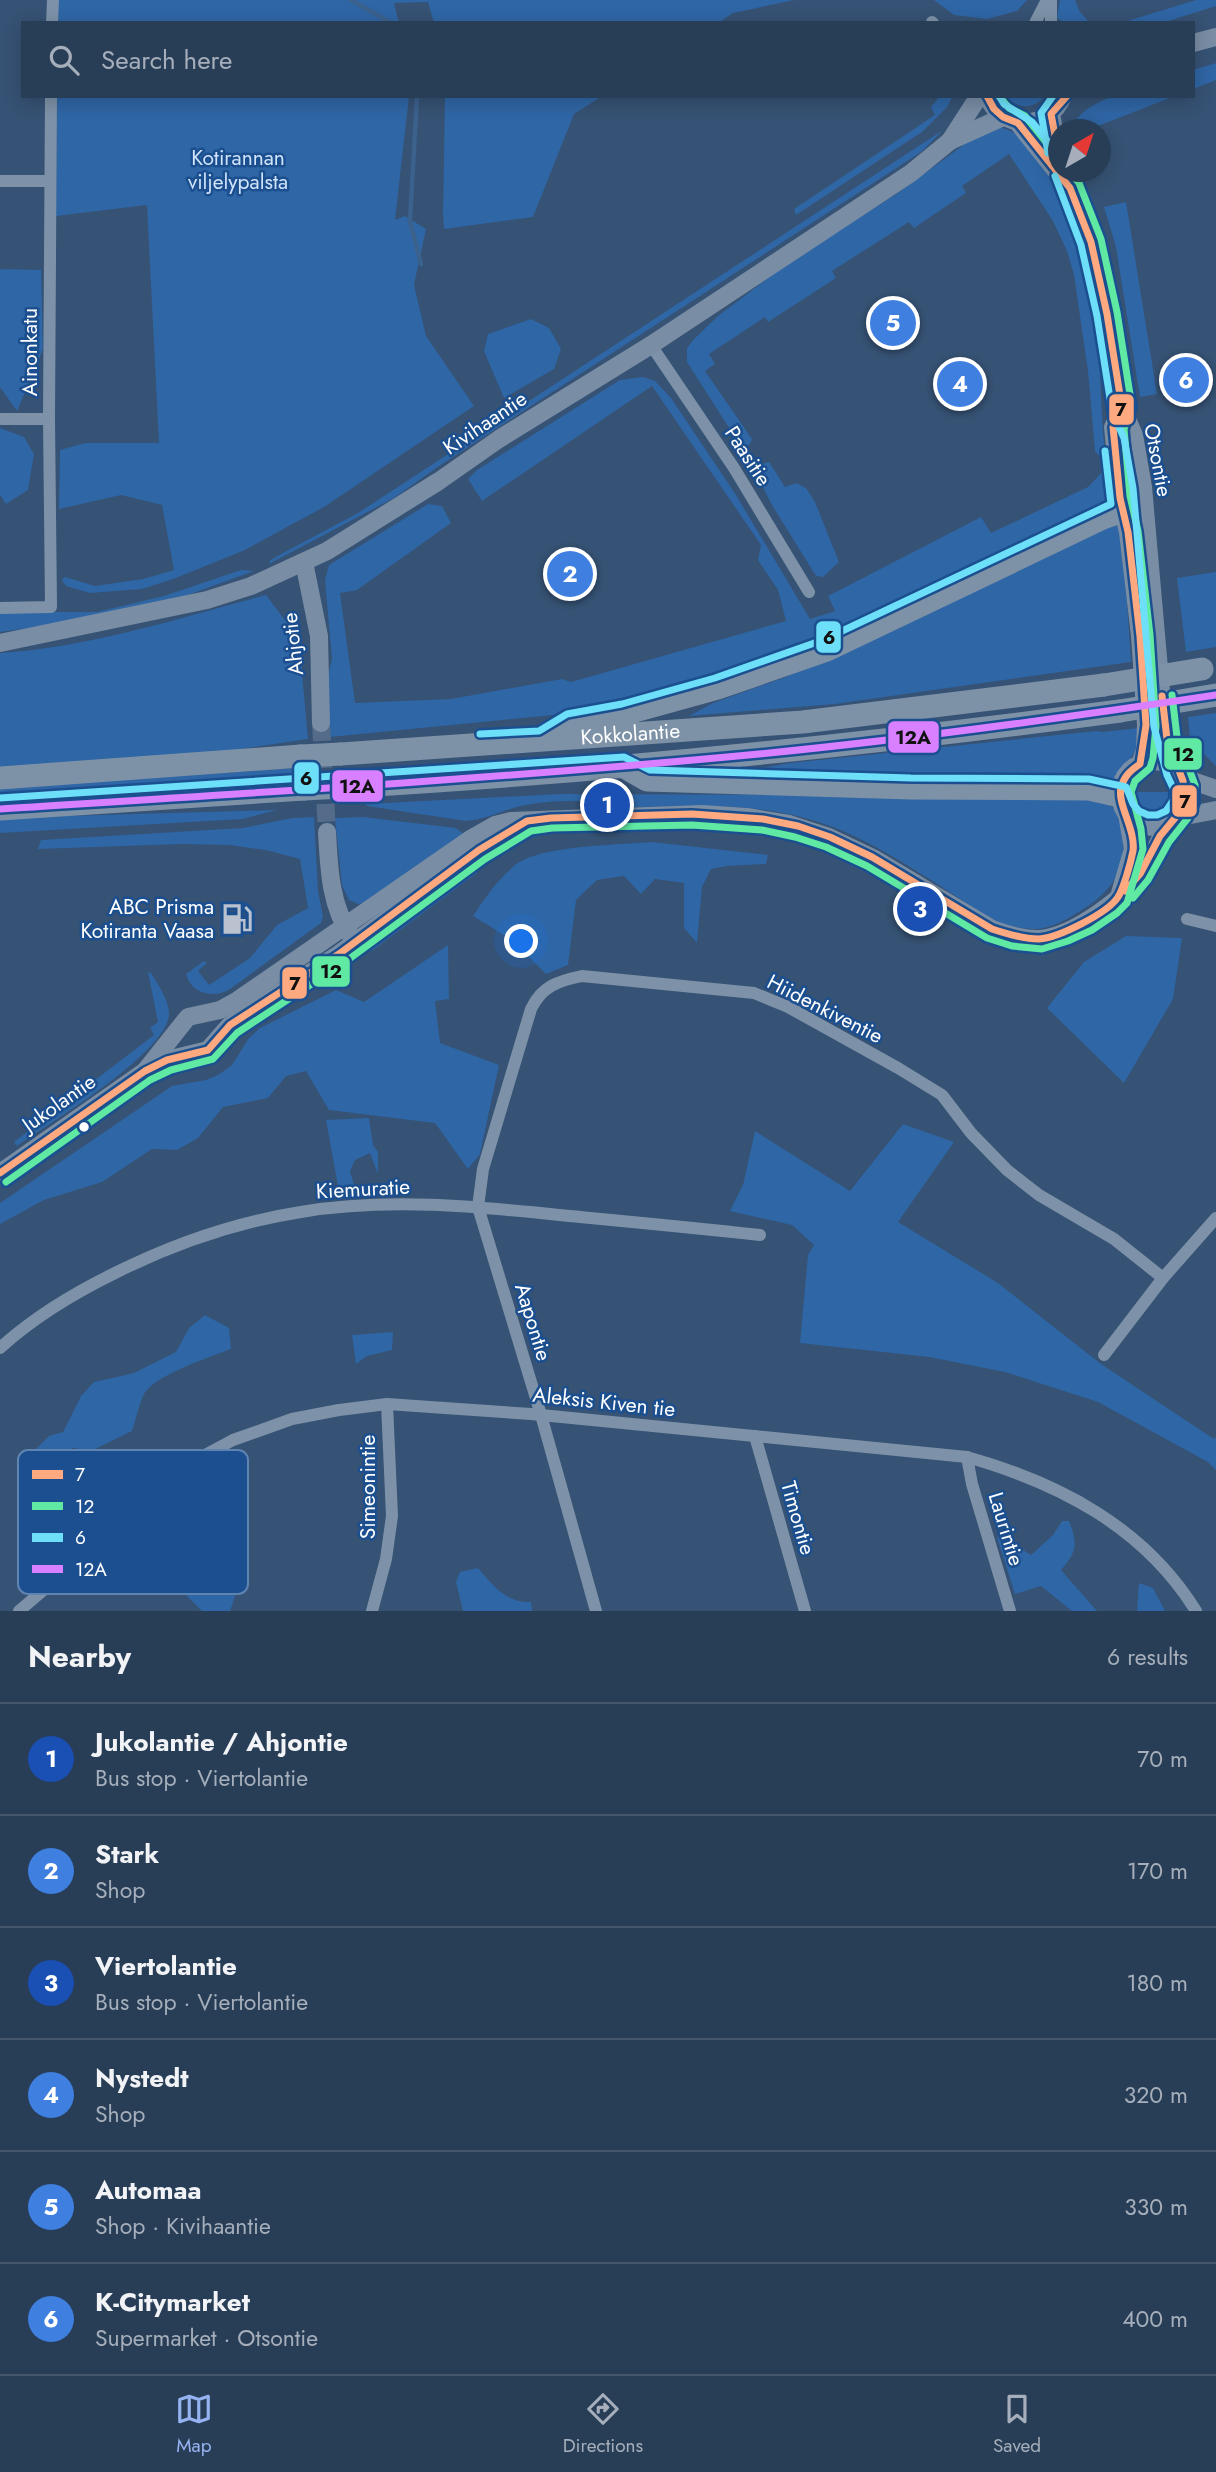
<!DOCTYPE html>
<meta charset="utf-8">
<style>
body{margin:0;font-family:Jost,sans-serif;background:#30455d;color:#f1f3f6}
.compass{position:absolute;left:1048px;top:119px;width:63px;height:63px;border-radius:50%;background:#283e57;box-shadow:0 4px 18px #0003;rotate:39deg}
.you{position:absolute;left:522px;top:942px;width:24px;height:24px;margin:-18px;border:5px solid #fff;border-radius:50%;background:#1a73e8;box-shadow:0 0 0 10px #1a73e833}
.badge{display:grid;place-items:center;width:46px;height:46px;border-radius:50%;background:#95b2f1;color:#fff;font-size:23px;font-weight:700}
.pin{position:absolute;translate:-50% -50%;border:4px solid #fff;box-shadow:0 2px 7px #0006}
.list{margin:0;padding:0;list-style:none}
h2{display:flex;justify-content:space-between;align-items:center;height:91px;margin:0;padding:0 28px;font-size:30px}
h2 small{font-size:23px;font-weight:400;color:#a5aeba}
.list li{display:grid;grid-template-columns:46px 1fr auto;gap:21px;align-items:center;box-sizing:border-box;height:112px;padding:0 28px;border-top:2px solid #44576d}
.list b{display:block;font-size:26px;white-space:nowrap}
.list p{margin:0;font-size:23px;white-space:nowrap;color:#a5aeba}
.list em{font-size:23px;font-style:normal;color:#a5aeba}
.icon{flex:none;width:38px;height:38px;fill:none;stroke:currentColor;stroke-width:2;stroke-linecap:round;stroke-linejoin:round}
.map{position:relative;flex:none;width:1216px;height:1611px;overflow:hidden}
.search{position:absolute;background:#283e57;box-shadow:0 4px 18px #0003;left:21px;right:21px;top:21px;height:77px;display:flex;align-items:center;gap:18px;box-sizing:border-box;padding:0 24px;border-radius:0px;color:#a5aeba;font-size:26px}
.sheet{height:763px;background:#283e57}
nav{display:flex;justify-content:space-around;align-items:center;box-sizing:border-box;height:98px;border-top:2px solid #44576d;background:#283e57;font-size:19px;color:#a5aeba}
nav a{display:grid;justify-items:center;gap:4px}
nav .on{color:#95b2f1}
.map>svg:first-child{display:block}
.green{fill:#2f66a5}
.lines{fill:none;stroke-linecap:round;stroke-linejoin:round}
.stream{stroke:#3b618d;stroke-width:4.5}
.secondary-tunnel{stroke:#546c89;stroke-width:18;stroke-dasharray:18 9;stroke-linecap:butt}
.street{stroke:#7d92a8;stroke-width:12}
.secondary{stroke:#798da4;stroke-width:18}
.highway{stroke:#7e92a7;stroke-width:23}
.highway-bridge{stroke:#7e92a7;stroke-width:23}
.bus-1-casing{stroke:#1b4f8f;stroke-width:12}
.bus-2-casing{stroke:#1b4f8f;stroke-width:12}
.bus-3-casing{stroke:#1b4f8f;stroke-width:12}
.bus-4-casing{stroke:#1b4f8f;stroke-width:12}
.bus-1{stroke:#ffa980;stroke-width:7}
.bus-2{stroke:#60e9a3;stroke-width:7}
.bus-3{stroke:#6ddff8;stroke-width:7}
.bus-4{stroke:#d880ff;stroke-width:7}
.bus-dot{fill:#fff;stroke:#1b4f8f;stroke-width:2.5}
.labels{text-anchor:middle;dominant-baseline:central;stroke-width:5;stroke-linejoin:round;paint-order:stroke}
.park-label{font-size:21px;fill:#cfe3fa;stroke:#1b4f8f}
.street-label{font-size:21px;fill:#fff;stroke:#1b4f8f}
.poi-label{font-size:21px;fill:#fff;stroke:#1b4f8f;text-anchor:end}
.key{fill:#1b4f8f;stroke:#5f84b1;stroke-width:2}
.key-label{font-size:19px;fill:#fff}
.line-badge{stroke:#1b4f8f;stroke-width:2.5}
.pale-badge-label{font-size:19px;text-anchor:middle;font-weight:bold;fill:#111}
</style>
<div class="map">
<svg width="1216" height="1611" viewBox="0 0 1216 1611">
<rect width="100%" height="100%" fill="#365274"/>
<!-- green -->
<g class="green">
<path d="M57,0h737l-61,13 -15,10h-284l-6,-21 -34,1 5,20h-342z"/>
<path d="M934,0h93l-10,11 -30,8 -33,-4z"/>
<path d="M1060,0h15l5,12 10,11h-25l-8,-5z"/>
<path d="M1196,0h20v6l-54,17h-41z"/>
<path d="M1216,63v17l-23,9v-19z"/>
<path d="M57,96h352l-14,124 10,-4 21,13 -12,56 12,51 48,70 -150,101 -79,43 -69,28 -34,11 -52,4 -24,-7 -4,-6 3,-3 30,9 48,-7 31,-9 -12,-65 -41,-10 -62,14 1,-59 25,-7h74l-12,-238 -91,11z"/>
<path d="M445,96h157l-28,18 -41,103 -89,12 -1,-14z"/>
<path d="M940,96h12l-4,10 -26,26 -126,83 -2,-6 141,-94 -4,-8z"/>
<path d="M1005,96h40c-12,14 -27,13 -40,0z"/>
<path d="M1114,96h61l-85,33h-18c3,-16 27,-28 42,-33z"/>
<path d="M996,126c24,6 30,16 45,35 58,73 57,182 62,271 1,17 9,47 4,63 -1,5 -5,10 -8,14l-239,118h-16l-108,49 -153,36 -253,25 -4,-54 6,-24 -7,-79 4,-15 99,-61 14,2 9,17 -94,67 -17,3 15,110 96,-4 111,-20 9,3 215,-61 -8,-31 -20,-30 3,-15 -109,-159 -170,115 -14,-22 9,-9 143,-90 23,-3 12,4 16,17 65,97 74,124 25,-8 -7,-15 153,-79 10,16 97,-46 15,-16 -2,-13 -6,-7 -7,-80 -14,-96 -7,-24 -14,-30 -44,-67 -47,32 4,7 -52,35 -5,-6 -77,49 4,7 -68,44 -3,-5 -56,37 6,10 -10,7 47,68 -2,5 -5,3 -5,-2 -53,-83v-14l6,-8 25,-24 77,-58 100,-63 89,-65z"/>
<path d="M943,130l-22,22 -482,314 -45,32 -125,66 1,-4 88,-47z"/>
<path d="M1126,202l31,192 -17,3 -24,-150 -12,-40z"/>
<path d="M2,269l39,1 2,79 -26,62 -17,-24v-117z"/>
<path d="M531,319l18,9 12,21 -7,20 -50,29 -20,-47 4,-17z"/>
<path d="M0,428l24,9 10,17 -6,36 -22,14 -6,-9z"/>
<path d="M769,462l16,25 11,-4 10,5 9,14 24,60 -16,15 -7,-1 -44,-71 -16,-32c2,-6 6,-10 13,-11z"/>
<path d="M1116,524l6,2 9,136 -296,42 -146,12 24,-13 73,-26 320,-152z"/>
<path d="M241,570l13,1 -77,28 -97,22 -80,11v-20h97l67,-16z"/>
<path d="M1216,572v75l-30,5 -9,-74z"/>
<path d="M266,595l28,37 6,19 8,88 -108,16 -200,13v-115c90,-6 179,-35 266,-58z"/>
<path d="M1216,713v53l-26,-26 -2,-23z"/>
<path d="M1139,728l-1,20 -23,31 -233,-6h-147l55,-10 306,-32 6,1z"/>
<path d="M296,768l2,12 -298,20v-12z"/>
<path d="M1134,792h40l-1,9 -6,9 -16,5 -14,-10z"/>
<path d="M560,794l505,2c10,2 35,3 43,7 11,7 14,22 15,33 4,40 -18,62 -51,80 -10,6 -23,12 -35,13 -15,0 -28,-3 -42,-8 -51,-31 -106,-72 -162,-94 -68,-26 -141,-22 -212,-19l-2,-7c-31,0 -63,-2 -94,4 -20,4 -39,15 -59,16l-99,-15 -1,-2z"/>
<path d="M277,810l-34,9 -243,14v-15z"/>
<path d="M314,817l4,74 5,25 -2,7 -91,66c-16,10 -39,5 -44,-15l18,-13 3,2 -9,8 11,14 41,-27 27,-33 31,-17 -8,-49 -34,-9 -37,-5 -47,-1 -144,5 3,-9 202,-12 49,-10z"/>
<path d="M363,817l93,11 9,7 -95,67 -12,2 -9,-4 -7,-15 -7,-67z"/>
<path d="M702,823c28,2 58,3 85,10 48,12 90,37 132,62l-4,6c-30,-18 -61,-40 -94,-52 -65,-22 -132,-20 -200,-19 -32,0 -70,-2 -100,12 -8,4 -15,10 -23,14l-7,-1 -3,-5 17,-9 47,-14z"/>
<path d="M652,842l116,13 -2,9 -39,2 -16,3 -9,18 -5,56 -13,-15v-45l-29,-4 -14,15 -17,-18 -27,4 -21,20 -8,65 -22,9 -34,-34 -39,-24c11,-17 25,-37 41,-50 24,-21 105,-21 138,-24z"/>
<path d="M478,858l4,5 -5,10 -104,77 -22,7 -4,-1z"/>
<path d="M933,904c78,49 115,64 192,1l3,3c-77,67 -118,49 -198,2z"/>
<path d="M1126,936l56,2 -9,61 -49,84 -77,-75 37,-46z"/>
<path d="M448,945l1,54 -14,2 5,42 59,22 -19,89 -12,15 -33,-46 -106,-13 -23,-39 -20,5 -18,22 -45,9 -25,31 -21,12 -25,-1 -50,33 -58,18 -44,24v-21l172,-117 34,-6 12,-5 14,-10 17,-27 11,-10 76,-38 28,12z"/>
<path d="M148,972l3,1c7,11 17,26 18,39 3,38 -121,112 -152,134l-3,-4 140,-107 -4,-7 8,-6z"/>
<path d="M369,1118l4,27 5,7v22l-8,-21 -15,7 -5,11 7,24 -17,2 -14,-77z"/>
<path d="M903,1124l51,18 -56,80 100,61 103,81 113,75 2,-2v33l-8,-8 -110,-60 -93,-30 -76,-15 -129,-14 8,-88 6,-10 -22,-20 -62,-14 13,-26 12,-54 95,60z"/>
<path d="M205,1315l24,13 2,21c-21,8 -76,26 -87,45 -5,11 -8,25 -12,37l-41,20 -18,-3 -27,14 -10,-13 13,-13 14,-4 18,-36 13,-14 40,-9 42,-21 13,-24z"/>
<path d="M393,1332l-1,18 -25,6 -11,8 -4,-29z"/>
<path d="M1062,1521h7c9,23 8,31 -8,49l36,41h-25l-31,-25 -26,8 -18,-57c14,3 22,11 34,18l22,-20z"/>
<path d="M206,1562l43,9 -12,19 -7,21h-28l-24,-24 -22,-11 10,-7 26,2z"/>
<path d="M478,1568c16,18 28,35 53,34l1,9h-69l-7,-29 4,-10z"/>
<path d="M1139,1583l14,5 12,23h-28z"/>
</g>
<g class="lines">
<!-- stream -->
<g class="stream">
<path d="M351,0l40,23"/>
<path d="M417,96l-7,125 11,43"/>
</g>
<!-- secondary-tunnel -->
<path class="secondary-tunnel" d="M321,723l6,109"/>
<!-- street -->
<g class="street">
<path d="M932,22l1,1"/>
<path d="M52,23l1,-23"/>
<path d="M1035,23l12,-23"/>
<path d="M1051,23v-23"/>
<path d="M0,181h50"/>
<path d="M651,345l83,123 75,124"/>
<path d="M0,419h49"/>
<path d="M0,608l51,-1 -2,-188 2,-323"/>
<path d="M1187,919l29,7"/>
<path d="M0,1348c34,-31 74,-55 115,-75 58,-29 121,-51 186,-61 89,-15 180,-5 269,4 63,6 127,12 190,19"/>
<path d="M1104,1355l59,-77"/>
<path d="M755,1436l50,175"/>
<path d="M967,1457l5,27 38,127"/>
<path d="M19,1611l28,-24 73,-77 46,-34 67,-36 59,-21 47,-9 48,-6 144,10 436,43c92,26 177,70 229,154"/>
<path d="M372,1611l14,-52 6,-43 -5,-112"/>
<path d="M596,1611l-55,-196 -63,-208 5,-38 48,-160c11,-23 27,-28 51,-33l172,17 34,14 110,61 44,27 29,38 36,37 32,25 75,44 49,39 53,-60"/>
</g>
<!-- secondary -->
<g class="secondary">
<path d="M1193,43l23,-6"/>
<path d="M987,96c15,35 62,35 76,0"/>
<path d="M1051,114l7,37"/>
<path d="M1018,123l50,63"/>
<path d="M950,141l29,-45"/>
<path d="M1065,172l26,70 16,72 15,94 12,27 9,52 21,238 13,46"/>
<path d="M1122,408l-9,19 7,71 8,34 12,104 6,89 -1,25 -5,14"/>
<path d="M304,562l15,74 2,87"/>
<path d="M0,643l207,-43 44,-14 76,-35 112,-70 60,-42 152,-94 260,-172 39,-32 53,-24"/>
<circle cx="1153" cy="794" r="33"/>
<path d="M1181,777l35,12"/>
<path d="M1175,818l41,-8"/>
<path d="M327,832c2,36 3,73 24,104"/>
<path d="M1120,893l13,-44 -6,-35"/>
<path d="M145,1071l43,-54 32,-7 18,-10 234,-162 23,-13 16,-4 191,-7 45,3 42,7 40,13 44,21 119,71c15,5 32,11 48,10 34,-3 88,-43 105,-71 10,-16 15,-32 27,-48"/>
<path d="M0,1173l145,-102 22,-11 41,-10 22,-25 109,-71 140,-104 47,-28"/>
</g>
<!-- highway -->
<g class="highway">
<path d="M557,732l13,-8 54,-10 94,-26 109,-38 276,-132 20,-7"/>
<path id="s1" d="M341,754l462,-32 301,-37"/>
<path d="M624,767l23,13 264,8 178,1 31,7"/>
<path d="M0,778l301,-22"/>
<path d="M342,787c261,-15 520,-42 778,-76"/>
<path d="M0,809l304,-20"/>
</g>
<!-- highway-bridge -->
<g class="highway-bridge">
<path d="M1104,685l98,-16"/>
<path d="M1120,711l96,-16"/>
<path d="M301,756l40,-2"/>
<path d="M304,789l38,-2"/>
</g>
<defs>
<g id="bus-1">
<path d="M1058,151l-7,-37 16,-18"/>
<path d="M1125,891l15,-17 20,-38 20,-24 5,-11 -2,-20 -16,-42 -5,-43"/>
<path d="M0,1173l145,-102 22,-11 41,-10 22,-25 109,-71 140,-104 48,-29 24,-3 141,-4 71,5 35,7 32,11 42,20 120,72c15,5 31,10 47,10 19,-1 69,-26 79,-42 6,-9 13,-36 15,-46 3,-21 -16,-47 -12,-63 3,-12 9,-17 19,-24l6,-39 -6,-89 -12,-104 -8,-34 -7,-71 9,-19 -15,-94 -16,-72 -21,-54 -52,-65 -15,-6 -9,-8 -7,-13"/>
</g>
<g id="bus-2">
<path d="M999,96l10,12 16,8 33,41"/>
<path d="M1133,898l15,-18 21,-38 19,-24 7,-15v-18l-18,-48 -5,-42"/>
<path d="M6,1182l144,-102 21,-10 42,-11 24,-26 108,-71 140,-103 46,-28 21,-3 140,-3 70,5 33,7 31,10 41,19 120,72 25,8 30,3 26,-8 24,-11 25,-17 10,-10 16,-54 -2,-20 -10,-37 4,-11 15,-13 3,-10 3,-32 -6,-91 -12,-104 -8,-35 -6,-67 8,-22 -15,-95 -16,-73 -22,-56 -9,-11"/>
</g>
<g id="bus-3">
<path d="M999,96l5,8 28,18 26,32"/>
<path d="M1048,153l-7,-40 12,-17"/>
<path d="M480,734l59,-3 28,-17 55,-10 93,-26 108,-38 288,-136 -6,-53"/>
<path d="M0,798l624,-41 26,13 261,8 178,1 37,8 7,17 6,7 9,4h9l9,-4 8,-12v-9l-7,-15 -13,-48 -21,-239 -9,-50 -12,-27 -15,-95 -16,-71 -26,-69"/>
</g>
<path id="bus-4" d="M0,809c253,-16 507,-31 759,-55 153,-15 305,-36 457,-59"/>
</defs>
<!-- bus-1 casing -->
<use href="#bus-1" class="bus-1-casing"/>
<!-- bus-2 casing -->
<use href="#bus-2" class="bus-2-casing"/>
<!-- bus-3 casing -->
<use href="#bus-3" class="bus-3-casing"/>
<!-- bus-4 casing -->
<use href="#bus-4" class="bus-4-casing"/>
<!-- bus-1 -->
<use href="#bus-1" class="bus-1"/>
<!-- bus-2 -->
<use href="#bus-2" class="bus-2"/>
<!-- bus-3 -->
<use href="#bus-3" class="bus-3"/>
<!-- bus-4 -->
<use href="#bus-4" class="bus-4"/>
</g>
<!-- icons -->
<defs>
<symbol id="fuel-bare" viewBox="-9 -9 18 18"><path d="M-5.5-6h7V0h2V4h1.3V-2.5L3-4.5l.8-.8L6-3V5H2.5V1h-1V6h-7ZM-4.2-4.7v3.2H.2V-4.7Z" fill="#b9c2ce" stroke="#1b4f8f" stroke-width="2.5" paint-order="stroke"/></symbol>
</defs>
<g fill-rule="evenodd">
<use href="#fuel-bare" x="215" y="897" width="44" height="44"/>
</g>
<!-- markers -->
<circle class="bus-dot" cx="84" cy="1127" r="6"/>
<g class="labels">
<!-- park labels -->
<g class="park-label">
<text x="238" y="158">Kotirannan<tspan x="238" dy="24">viljelypalsta</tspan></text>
</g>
<!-- street labels -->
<g class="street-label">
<text transform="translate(30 352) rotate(-90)">Ainonkatu</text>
<text transform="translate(485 423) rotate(-34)">Kivihaantie</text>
<text transform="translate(748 456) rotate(57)">Paasitie</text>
<text transform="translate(1158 460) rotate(79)">Otsontie</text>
<text transform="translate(293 644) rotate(-96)">Ahjotie</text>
<text stroke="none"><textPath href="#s1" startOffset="290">Kokkolantie</textPath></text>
<text transform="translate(825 1009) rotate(27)">Hiidenkiventie</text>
<text transform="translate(59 1103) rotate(-35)">Jukolantie</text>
<text transform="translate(363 1189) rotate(-3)">Kiemuratie</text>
<text transform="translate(533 1322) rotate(73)">Aapontie</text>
<text transform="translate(604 1402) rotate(6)">Aleksis Kiven tie</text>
<text transform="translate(368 1487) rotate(-90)">Simeonintie</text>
<text transform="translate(798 1518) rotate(74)">Timontie</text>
<text transform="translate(1006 1529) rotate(73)">Laurintie</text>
</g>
<!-- poi labels -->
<g class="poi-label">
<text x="214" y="907">ABC Prisma<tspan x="214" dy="24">Kotiranta Vaasa</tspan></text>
</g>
</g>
<!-- legend -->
<rect x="18" y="1450" width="230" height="144" rx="10" class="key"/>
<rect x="32" y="1470" width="31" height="9" fill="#ffa980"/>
<rect x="32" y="1502" width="31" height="8" fill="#60e9a3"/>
<rect x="32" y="1533" width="31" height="9" fill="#6ddff8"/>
<rect x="32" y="1565" width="31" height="8" fill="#d880ff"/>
<g class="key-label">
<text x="75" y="1481">7</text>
<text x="75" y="1513">12</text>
<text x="75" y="1544">6</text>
<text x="75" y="1576">12A</text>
</g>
<g class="line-badge">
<rect x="1108" y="393" width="27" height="33" rx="7" fill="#ffa980"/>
<rect x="815" y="620" width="27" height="34" rx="7" fill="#6ddff8"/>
<rect x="887" y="720" width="53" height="34" rx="7" fill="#d880ff"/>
<rect x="1163" y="737" width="40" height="34" rx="7" fill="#60e9a3"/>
<rect x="293" y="761" width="27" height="34" rx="7" fill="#6ddff8"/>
<rect x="331" y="769" width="53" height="34" rx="7" fill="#d880ff"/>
<rect x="1171" y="784" width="27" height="34" rx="7" fill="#ffa980"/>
<rect x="311" y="955" width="40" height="33" rx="7" fill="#60e9a3"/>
<rect x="281" y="966" width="27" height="34" rx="7" fill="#ffa980"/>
</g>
<g class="pale-badge-label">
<text x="1121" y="416">7</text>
<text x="829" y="644">6</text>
<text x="913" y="744">12A</text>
<text x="1183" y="761">12</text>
<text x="306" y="785">6</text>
<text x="357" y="793">12A</text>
<text x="1185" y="808">7</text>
<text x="331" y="978">12</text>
<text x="295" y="990">7</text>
</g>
</svg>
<svg class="compass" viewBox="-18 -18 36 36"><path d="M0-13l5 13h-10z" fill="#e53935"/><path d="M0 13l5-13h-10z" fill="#a5aeba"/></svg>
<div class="you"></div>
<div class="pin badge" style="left:607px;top:805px;background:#1a4fb4">1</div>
<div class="pin badge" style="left:570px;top:574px;background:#3f7fe0">2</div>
<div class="pin badge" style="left:920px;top:909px;background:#1a4fb4">3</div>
<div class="pin badge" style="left:960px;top:384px;background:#3f7fe0">4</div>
<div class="pin badge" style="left:893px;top:323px;background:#3f7fe0">5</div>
<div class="pin badge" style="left:1186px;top:380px;background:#3f7fe0">6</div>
<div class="search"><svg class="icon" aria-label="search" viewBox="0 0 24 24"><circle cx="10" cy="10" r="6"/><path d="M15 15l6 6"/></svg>Search here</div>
</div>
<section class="sheet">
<h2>Nearby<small>6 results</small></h2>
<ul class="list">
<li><span class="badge" style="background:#1a4fb4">1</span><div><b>Jukolantie / Ahjontie</b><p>Bus stop · Viertolantie</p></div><em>70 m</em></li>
<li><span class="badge" style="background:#3f7fe0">2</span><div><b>Stark</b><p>Shop</p></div><em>170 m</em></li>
<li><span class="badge" style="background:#1a4fb4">3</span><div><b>Viertolantie</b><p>Bus stop · Viertolantie</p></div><em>180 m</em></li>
<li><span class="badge" style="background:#3f7fe0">4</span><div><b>Nystedt</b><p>Shop</p></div><em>320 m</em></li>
<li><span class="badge" style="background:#3f7fe0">5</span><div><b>Automaa</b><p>Shop · Kivihaantie</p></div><em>330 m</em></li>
<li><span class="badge" style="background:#3f7fe0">6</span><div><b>K-Citymarket</b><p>Supermarket · Otsontie</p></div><em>400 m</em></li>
</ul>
</section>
<nav>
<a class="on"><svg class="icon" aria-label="map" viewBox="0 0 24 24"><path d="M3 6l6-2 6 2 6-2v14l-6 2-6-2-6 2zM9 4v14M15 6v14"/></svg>Map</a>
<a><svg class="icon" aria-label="directions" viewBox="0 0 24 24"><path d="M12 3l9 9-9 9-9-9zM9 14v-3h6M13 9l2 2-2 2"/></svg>Directions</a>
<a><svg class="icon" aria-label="saved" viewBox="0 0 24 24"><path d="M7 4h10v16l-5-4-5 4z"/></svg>Saved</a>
</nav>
